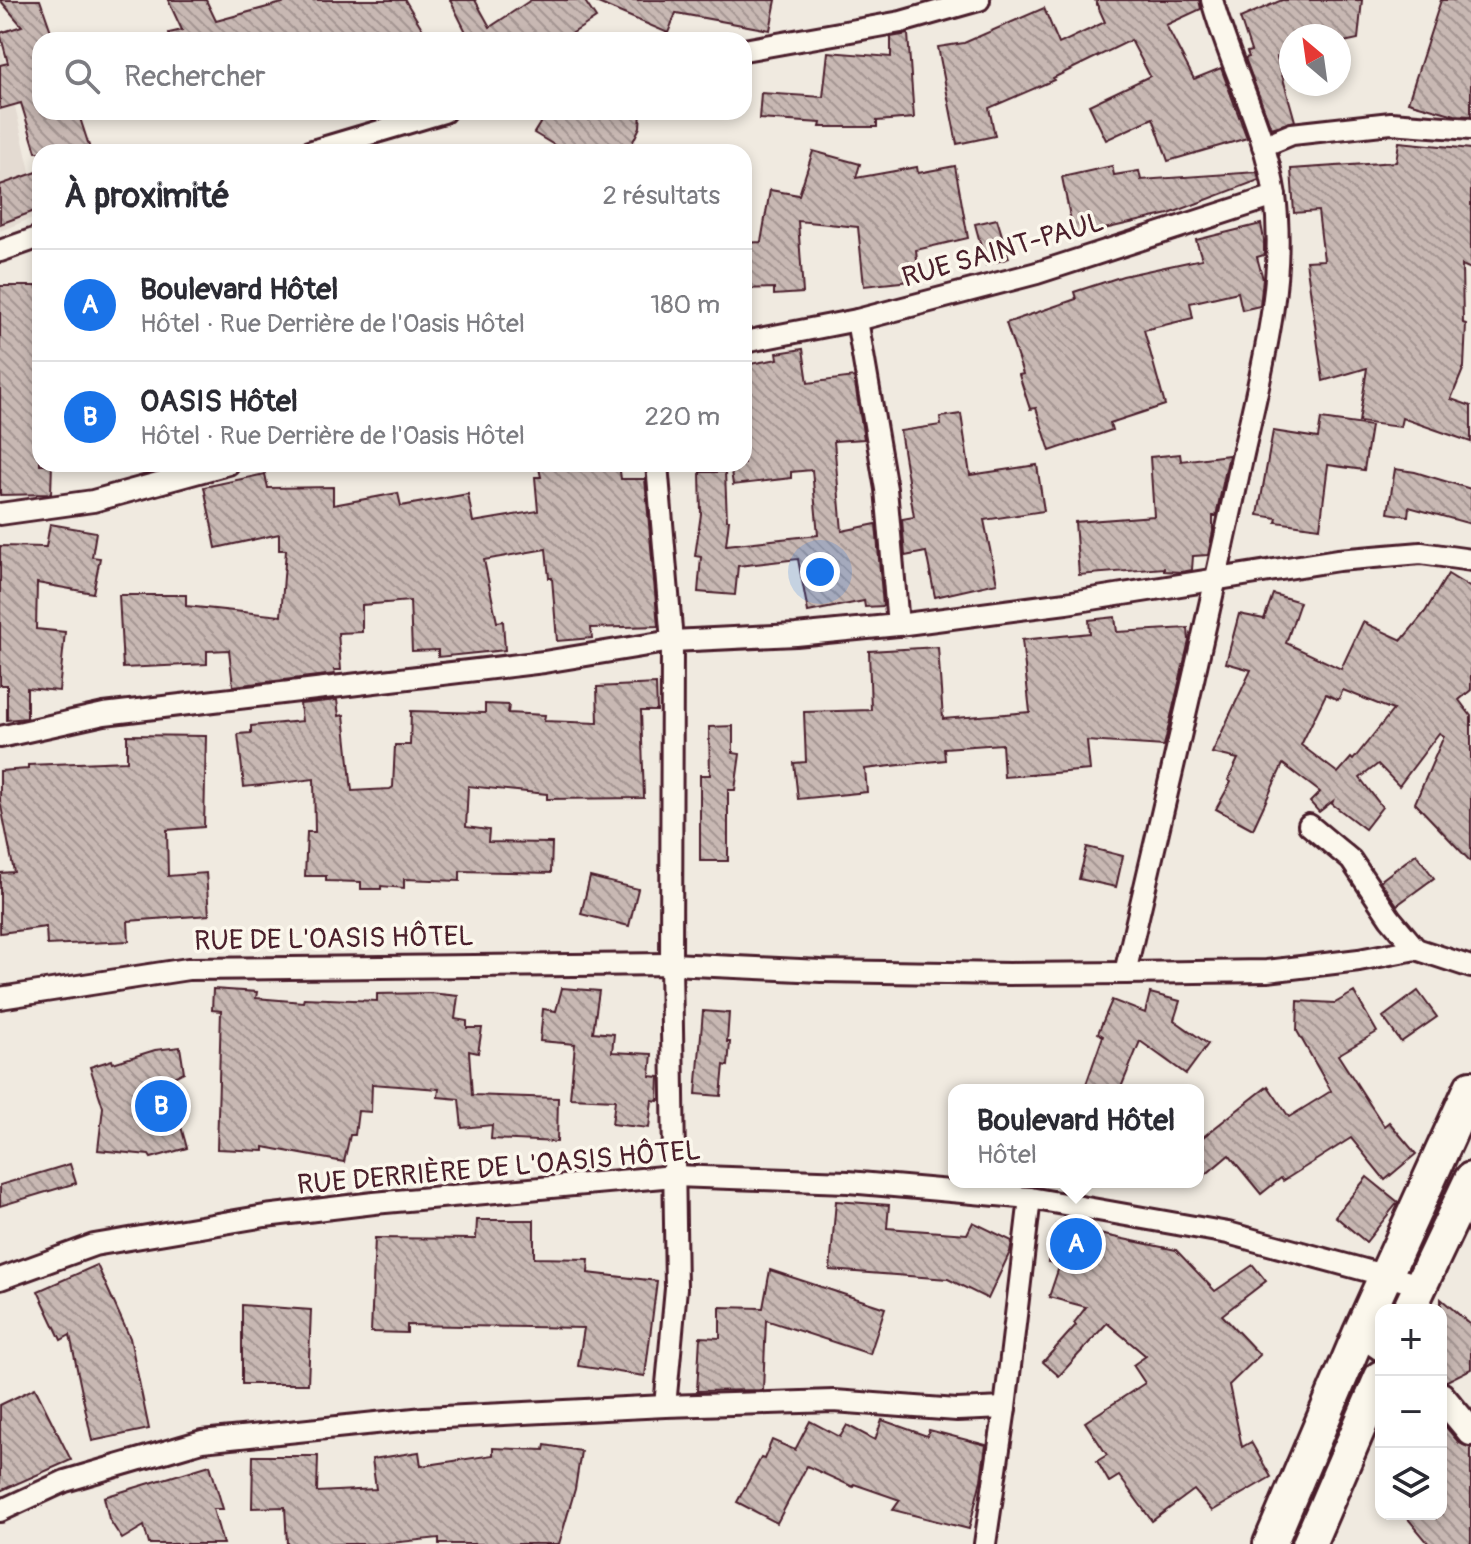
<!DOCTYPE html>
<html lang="fr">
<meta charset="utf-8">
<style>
body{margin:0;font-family:Pangolin,sans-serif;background:#f7f7f7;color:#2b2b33}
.controls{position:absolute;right:24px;bottom:24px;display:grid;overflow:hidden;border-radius:16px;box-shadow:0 4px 12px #0003}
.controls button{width:72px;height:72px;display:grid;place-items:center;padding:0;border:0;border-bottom:2px solid #e1e1e2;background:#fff;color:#2b2b33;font:40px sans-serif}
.compass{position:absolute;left:1279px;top:24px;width:72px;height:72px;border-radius:50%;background:#fff;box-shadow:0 4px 12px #0003;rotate:331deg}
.you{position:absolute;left:820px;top:572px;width:28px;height:28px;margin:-20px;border:6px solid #fff;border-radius:50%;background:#1a73e8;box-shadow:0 0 0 12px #1a73e833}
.badge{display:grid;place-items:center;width:52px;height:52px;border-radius:50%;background:#1a73e8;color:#fff;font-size:26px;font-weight:700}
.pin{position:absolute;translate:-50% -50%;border:4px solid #fff;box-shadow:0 2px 8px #0006}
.popup{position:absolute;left:948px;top:1084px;width:256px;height:104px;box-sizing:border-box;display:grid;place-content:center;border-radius:16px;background:#fff;filter:drop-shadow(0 2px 6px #0005);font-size:26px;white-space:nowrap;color:#7c7c81}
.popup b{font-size:30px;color:#2b2b33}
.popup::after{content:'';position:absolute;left:50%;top:100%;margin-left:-16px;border:16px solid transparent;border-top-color:#fff}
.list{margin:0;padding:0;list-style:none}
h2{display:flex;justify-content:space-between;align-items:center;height:104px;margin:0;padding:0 32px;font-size:34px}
h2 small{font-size:26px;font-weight:400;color:#7c7c81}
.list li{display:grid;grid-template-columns:52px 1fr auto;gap:24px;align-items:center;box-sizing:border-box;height:112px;padding:0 32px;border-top:2px solid #e1e1e2}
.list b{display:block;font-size:30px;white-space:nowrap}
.list p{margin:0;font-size:26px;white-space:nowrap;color:#7c7c81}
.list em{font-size:26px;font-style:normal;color:#7c7c81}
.icon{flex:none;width:44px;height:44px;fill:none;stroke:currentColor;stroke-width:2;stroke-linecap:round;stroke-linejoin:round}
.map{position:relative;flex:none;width:1471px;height:1544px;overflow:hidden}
.search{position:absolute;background:#fff;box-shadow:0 4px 12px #0003;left:32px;top:32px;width:720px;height:88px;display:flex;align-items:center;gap:20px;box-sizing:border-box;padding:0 28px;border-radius:24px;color:#7c7c81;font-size:30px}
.panel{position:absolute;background:#fff;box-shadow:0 4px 12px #0003;left:32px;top:144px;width:720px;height:328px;border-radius:24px}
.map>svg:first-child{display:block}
.built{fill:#e4dbd2}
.building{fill:url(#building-back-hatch);stroke:#4a1f2b;stroke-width:2;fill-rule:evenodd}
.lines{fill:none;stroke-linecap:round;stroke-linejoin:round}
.minor-casing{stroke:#4a1f2b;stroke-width:26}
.tertiary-casing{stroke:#4a1f2b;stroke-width:32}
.primary-casing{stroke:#4a1f2b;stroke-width:38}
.minor{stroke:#fbf7ec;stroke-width:20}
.tertiary{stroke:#fbf7ec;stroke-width:26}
.primary{stroke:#fbf7ec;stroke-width:32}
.labels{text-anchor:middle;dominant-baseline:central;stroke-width:7;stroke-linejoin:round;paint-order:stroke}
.street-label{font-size:28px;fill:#4a1f2b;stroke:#fbf7ec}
</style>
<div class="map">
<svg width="1471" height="1544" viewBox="0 0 1471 1544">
<defs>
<pattern id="building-back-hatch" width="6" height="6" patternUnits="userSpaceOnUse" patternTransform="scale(2)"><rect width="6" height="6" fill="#c8b8b3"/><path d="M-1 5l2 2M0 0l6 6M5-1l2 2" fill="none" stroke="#a49592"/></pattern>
</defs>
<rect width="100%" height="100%" fill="#f0eae0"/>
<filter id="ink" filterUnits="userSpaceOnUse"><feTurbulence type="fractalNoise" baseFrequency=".0125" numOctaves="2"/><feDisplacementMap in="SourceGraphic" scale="16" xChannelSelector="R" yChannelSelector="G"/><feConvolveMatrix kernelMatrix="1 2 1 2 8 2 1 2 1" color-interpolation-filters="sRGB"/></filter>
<g filter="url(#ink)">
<!-- built -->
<path class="built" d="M0,41l40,174 -40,16z"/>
<!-- building -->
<g class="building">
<path d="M0,0h40l14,40h-14v72h38l13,40h-55l-15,-49 -21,6v-44l8,-2 -8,-30 22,-7z"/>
<path d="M168,0h38l10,21 77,-21h112l24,40h-259l-1,-7 13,-3z"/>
<path d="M450,0h25l15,27 41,-27h53l12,18 -34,22h-92z"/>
<path d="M591,0h185l-6,30 -94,-17 -8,20z"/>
<path d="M1095,0h104l2,9 -35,16 28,54 27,-11 26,70 -79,23 -15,-43 -47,22 -17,-35 61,-29 -19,-36 -78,38 1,2 -65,28 6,28 -38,8 -19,-97 26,-4 80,-35 15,36 46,-22z"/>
<path d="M1282,0h80l-4,39 -19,4v-7h-48v18l-14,3 18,64 -24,7 -26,-70 4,-1 -2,-5 4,-1 -11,-33z"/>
<path d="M1441,0h30v116l-16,-1 -47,-13z"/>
<path d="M908,34l6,84 -37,3v6h-57l1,-4 -62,-4 2,-26 62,4 5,-45 63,5v-20z"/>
<path d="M547,112h94l-1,15 -12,25h-62l-32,-19z"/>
<path d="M1399,142l72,7v120l-9,-4 1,58 3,1 -2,43 -13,32 20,7v36l-69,-24 -2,9 -41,-5 8,-54 -44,13 -17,-120 18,-1 -6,-49 -24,2 -3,-44 105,-7z"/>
<path d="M813,151l47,13 -4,14 61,-11 1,6 37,-7 13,72 -52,12 3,30 -55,6 -6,-59 -60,-6 5,72 -29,2v-7l-30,1v-46l17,-1 9,-52 29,5z"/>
<path d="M1112,166l2,9 25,-4 2,9 116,-8 2,8 -90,34 -95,22 -12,-59z"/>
<path d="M40,171v38l-40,15v-39z"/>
<path d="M997,219l12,39 -23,7 -11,-41z"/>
<path d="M1261,224l3,16v15l-7,2 6,22 -3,27 -18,4 -4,-18 -48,11 3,15 -49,12 21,75 -55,18 2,7 -62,21 -14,-43 -6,1 -11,-34 4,-1 -17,-51 70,-24 -2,-7 49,-16 79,-17 -6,-19z"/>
<path d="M0,286h40v178h12l-1,30 -51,1z"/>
<path d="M803,349l5,34 46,-6 10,62 -30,2 8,90 34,-7 7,82 -18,1 -1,-6 -56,11 -10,-53 -60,7 -3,29 -37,-3 3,-35 -6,-1 6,-42 -1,-42h25l2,48h2l-3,25 92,-10 -6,-65 -21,2v6l-58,7 -3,-21h14v-99l34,-6 -1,-6z"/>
<path d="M961,414l9,61 67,-10 7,46 -60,9 13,63 -62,14 -9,-45 -21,4 -3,-37 12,-2 -14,-86 41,-6 -1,-8z"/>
<path d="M1321,419l50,7 -7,44 -36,-5 -8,63 -44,-6 1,-4 -19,-3 15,-84 45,7z"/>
<path d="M1180,454l1,7 48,-6 -13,61h-3v15l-5,24 -15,1 -1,14 -10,2 -18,-1v-3l-85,7 -4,-53 79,-6 -4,-59z"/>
<path d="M538,464h81l2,15h24l13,147 -67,2 1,10 -35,3 -5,-63h-3l-3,-29 -62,11 13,62 6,-1 2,29 -67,7v-7l-26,1 -2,-50 -48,4v27l-24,1 3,37h-7l1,4 -102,12 -4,-36 -22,1v13l-84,4 -4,-73h67v11l95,10 5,-66h-7v-16l-63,14 -12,-61 61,-13 3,14 65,-1v18l65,-12 3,13 67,-12 5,28 65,-11 -3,-34h6z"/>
<path d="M1395,469l20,3 56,17v35l-62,-17 -1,9 -20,-3z"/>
<path d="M50,524l46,8 -4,25 8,1 -7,35 -56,-10 -1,46 29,3 -6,59 -32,-3v30l-20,2v-35h-7v-139l46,1z"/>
<path d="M1448,574l23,14v102l-12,10 12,16v146l-56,-59 29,-67 -5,-3 -40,53 -21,-22 -18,14 22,29 -17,22 -33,-25 1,-3 -14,11 -9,-10 10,-10 -37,-28 -30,65 -37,-20 15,-27 -3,-2 10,-21 -26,-6 39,-83 -25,-7 13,-49 25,5 9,-25 27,8 -14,41 55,26 22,-47 39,18 23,-28zM1343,690l50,20 -40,50 -2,-2 -13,15 -37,-28 25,-51 12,6z"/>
<path d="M1115,617l2,15 71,-4 1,13 -25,105 -77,-5 3,29 -86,7 -2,-33 -58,4 1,12 -80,9 2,23 -69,7 -4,-36 12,-1 -2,-50 67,-2 -2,-59 69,-4 5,72 87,-7 -8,-72 68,-7 -1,-13z"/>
<path d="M656,684l1,27h-16l3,87 -97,1v-5l-79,-8 -2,41 23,3 -1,12 64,1 -1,30 -91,-2v10l-56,-2v9l-23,-2v3h-20v-7l-35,-1v-5h-21l2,-44h8l-1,-53 -70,8 -6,-53 13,-1v-7l51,-5 -2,-17 37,-4 2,16 5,-1 8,76 38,-2 3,-2 2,-42h15l1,-34 74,2v-9l24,1 -1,8 37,2 -1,6 54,2 -1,-36z"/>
<path d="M733,726v27l7,1 -5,36h-7v71h-28v-86h10l-1,-48z"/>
<path d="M127,735l79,1 -2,91 -37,3 1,46 38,-3 3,42 -81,6 1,20 -82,4 -1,-18 -46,6v-60l14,-1 -14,-71v-30l28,-2v-4l99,-4z"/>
<path d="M1087,847l36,9 -7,31 -37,-8z"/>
<path d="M1416,854l18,24 -37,27 -17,-24z"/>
<path d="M590,877l48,12 -9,37 -48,-12z"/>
<path d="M562,988l37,3 -6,41 21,2 -2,18 40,2 -2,22 9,1 -1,24 -6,-1 -3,28 -37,-4 3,-24 -45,-2 5,-54 -35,-3 3,-32 13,2z"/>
<path d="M213,989l44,3 -1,6 47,4 1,-4 73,3v-7l53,-1 28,3 -3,23 12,2v7h15l-4,25 -9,-2 3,44 86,3 -1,44 -66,-3 1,-14 -30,3 -3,-29 -21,-2 1,-8 -67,-5 -1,28 -13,-1 -3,24h-5l-6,27 -80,-15v4l-47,-2 4,-138 -9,-1z"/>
<path d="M1418,991l19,26 -36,25 -18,-25z"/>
<path d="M1354,992l23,40 -39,23 46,71 5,-4 27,32 -31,26 -34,-42 -68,43 -2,-3 -20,16 -32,-39 -31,26v-40l70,-55 21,31 42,-26 -34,-60 1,-30 37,2z"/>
<path d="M1150,993l30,8 -6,19 34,24 -22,30 -46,-33 -20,49h-36l19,-54 -5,-3 14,-33 33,13z"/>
<path d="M703,1011l26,2 -2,29h3l-2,24 -4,-1 -3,31 -25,-2z"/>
<path d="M180,1047l4,25 -16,8 19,68 -36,10 -2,-3 -51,-5 5,-43 -13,-40 22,-7 1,3 42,-13z"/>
<path d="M70,1164l6,19 -76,23v-21z"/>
<path d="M1367,1177l31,25 -32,40 -31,-26z"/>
<path d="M836,1201l53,4 -2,23 80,6 6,-12 39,19 -2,11 -22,47 -40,-20 -118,-9z"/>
<path d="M477,1220h57v38l55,1 -1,14 69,8 -12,95 -67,-10 6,-38 -177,-3v8l-36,-1 4,-94 101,1z"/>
<path d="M1056,1225l120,25 39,41 38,-26 13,16 -44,34 38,40 -31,30 13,62 9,-5 20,35 -59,34 -18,-21 -42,31 -33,-45 -10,6 -12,-21 10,-6 -22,-33 60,-39 -12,-18 13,-9 -39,-33 -48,53 -16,-14 33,-37 -2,-2 12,-16 -37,-10 11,-33 -12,-2z"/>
<path d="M97,1265l33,73 19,91 -57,12 -22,-106 -9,5 -23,-49z"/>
<path d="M770,1270l115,38 -15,46 -104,-34 -3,70 -66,1 3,-54 20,1v-31l43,1z"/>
<path d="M1441,1299l30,26v44l-24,12 -6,-1z"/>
<path d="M242,1305l69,5 -3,74h-66z"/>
<path d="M35,1388l36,72 -71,31v-86z"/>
<path d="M882,1420l45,16 2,-6 57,15 -5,35 -12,49 -76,-19 7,-10 -46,-16 -1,3 -46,-21 -30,57 -40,-21 24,-44 3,1 8,-19 23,10 15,-29 30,16 7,-12 28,15z"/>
<path d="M1441,1421l18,22 12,5v96h-42l-25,-30h37z"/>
<path d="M545,1445l36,6 -6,38 -16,55h-120v-6l-59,6h-93l-2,-37 -33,1 1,-52h65l-1,36 59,-3 -4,-30 47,-7 2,14 72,-11v-7l51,2z"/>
<path d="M210,1465l13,44h-10l10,35h-74l-5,-18 -22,13 -13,-20 -5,-22z"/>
</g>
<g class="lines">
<defs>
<g id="minor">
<path d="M744,50l157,-28 78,-22"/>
<path d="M1263,146l29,-12 99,-11 80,6"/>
<path d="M309,152l135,-40"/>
<path d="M0,251l40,-14"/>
<path d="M857,320l29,169 12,136"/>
<path d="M744,342l113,-22 180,-47 238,-77"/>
<path d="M657,464l15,177 -1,323 5,324 -11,118"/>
<path d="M0,514l93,-13 135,-37"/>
<path d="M0,737l104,-23 440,-52 128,-21 124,-6 102,-10 168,-22 272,-43 83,-7 50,7"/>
<path d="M1309,825l42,35 39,58 26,31"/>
<path d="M1125,973c38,-165 78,-330 113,-496 19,-92 49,-187 37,-281 -10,-68 -45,-130 -63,-196"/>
<path d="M0,998l188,-29 483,-5 150,7 188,3 116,-1 142,-2 92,-11 57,-11 55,18"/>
<path d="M0,1279l94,-34 171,-29 109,-13 300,-27 174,6 182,16 198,35 192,52"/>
<path d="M0,1511l65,-30 137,-40 222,-23 241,-12 169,-5 123,9 48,-2"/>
<path d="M985,1544l20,-136 25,-210"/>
</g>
<g id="tertiary">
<path d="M1360,1332l21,15"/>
<path d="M1441,1396l30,36"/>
</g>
<g id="primary">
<path d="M1409,1310l62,-131"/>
<path d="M1270,1544l90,-212 111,-245"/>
<path d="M1309,1544l72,-167"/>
</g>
</defs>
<!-- minor casing -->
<use href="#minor" class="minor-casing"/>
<!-- tertiary casing -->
<use href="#tertiary" class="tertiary-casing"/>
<!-- primary casing -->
<use href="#primary" class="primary-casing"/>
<!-- minor -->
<use href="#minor" class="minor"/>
<!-- tertiary -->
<use href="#tertiary" class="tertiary"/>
<!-- primary -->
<use href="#primary" class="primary"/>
</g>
</g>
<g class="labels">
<!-- street labels -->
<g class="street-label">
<text transform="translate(1003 250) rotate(-16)">RUE SAINT-PAUL</text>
<text transform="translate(334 939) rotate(-1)">RUE DE L'OASIS HÔTEL</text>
<text transform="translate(499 1168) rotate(-5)">RUE DERRIÈRE DE L'OASIS HÔTEL</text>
</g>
</g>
</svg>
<div class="controls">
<button>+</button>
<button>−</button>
<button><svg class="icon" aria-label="layers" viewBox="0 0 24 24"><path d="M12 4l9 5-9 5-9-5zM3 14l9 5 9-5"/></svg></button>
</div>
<svg class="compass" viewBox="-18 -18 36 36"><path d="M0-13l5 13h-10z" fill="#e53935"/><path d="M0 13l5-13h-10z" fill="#7c7c81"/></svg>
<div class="you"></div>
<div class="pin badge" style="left:1076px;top:1244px">A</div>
<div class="popup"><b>Boulevard Hôtel</b>Hôtel</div>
<div class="pin badge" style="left:161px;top:1106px">B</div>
<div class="search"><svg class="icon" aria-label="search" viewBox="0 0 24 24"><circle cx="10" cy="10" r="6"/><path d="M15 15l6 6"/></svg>Rechercher</div>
<section class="panel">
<h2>À proximité<small>2 résultats</small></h2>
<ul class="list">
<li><span class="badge">A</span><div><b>Boulevard Hôtel</b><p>Hôtel · Rue Derrière de l'Oasis Hôtel</p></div><em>180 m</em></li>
<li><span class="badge">B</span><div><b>OASIS Hôtel</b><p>Hôtel · Rue Derrière de l'Oasis Hôtel</p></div><em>220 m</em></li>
</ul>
</section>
</div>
